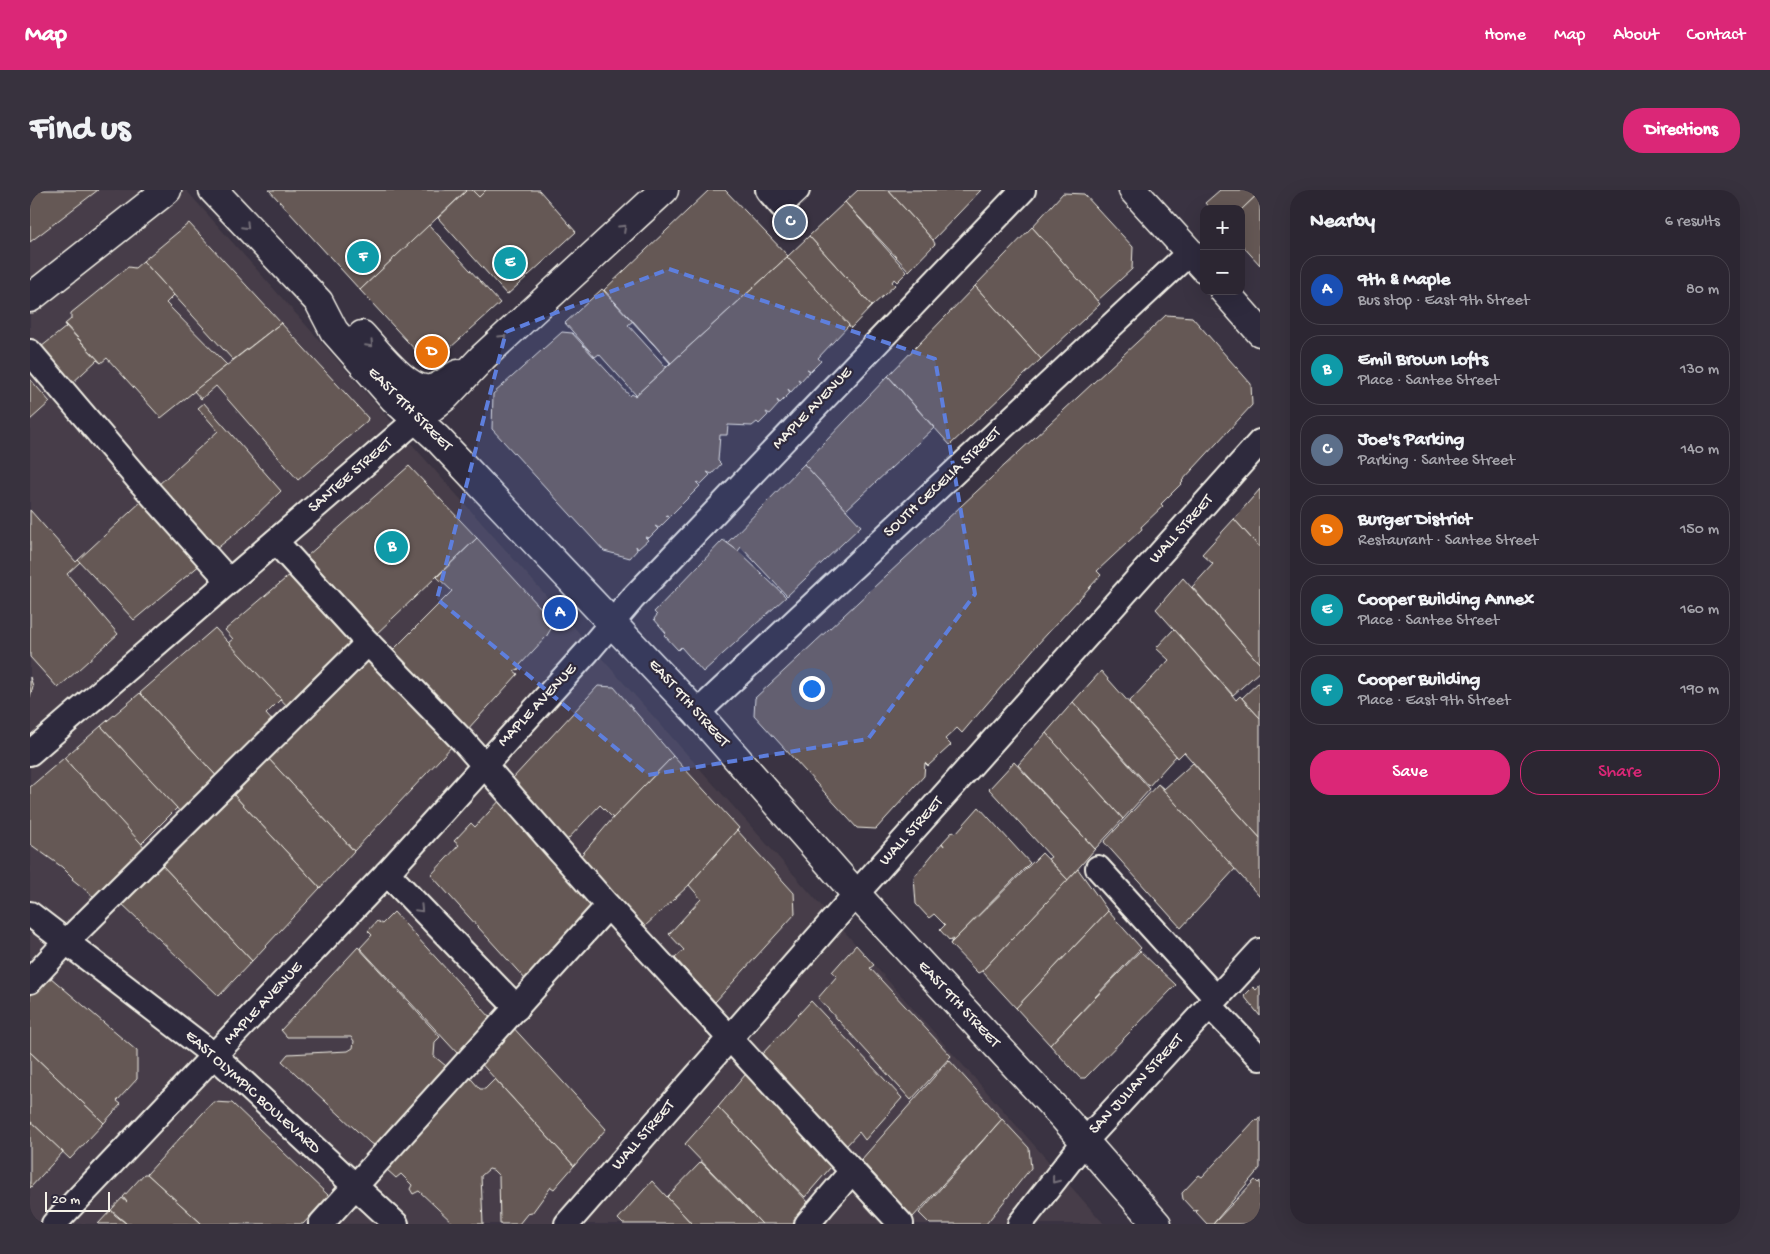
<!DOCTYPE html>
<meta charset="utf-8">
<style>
body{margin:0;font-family:"Gochi Hand",sans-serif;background:#38323e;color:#f1f3f6}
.controls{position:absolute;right:15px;top:15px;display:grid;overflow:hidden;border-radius:10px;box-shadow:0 5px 20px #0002}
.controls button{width:45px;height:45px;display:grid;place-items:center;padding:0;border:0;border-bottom:1px solid #48434d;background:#2c2632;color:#f1f3f6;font:25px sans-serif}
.scale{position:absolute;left:15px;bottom:12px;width:65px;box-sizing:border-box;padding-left:5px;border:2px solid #f4f1e8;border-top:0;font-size:14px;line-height:18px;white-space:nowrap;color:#f4f1e8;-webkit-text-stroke:4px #2f2a3d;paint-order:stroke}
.you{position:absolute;left:781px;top:498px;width:18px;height:18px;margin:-12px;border:4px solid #fff;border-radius:50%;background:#1a73e8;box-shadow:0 0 0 8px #1a73e833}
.badge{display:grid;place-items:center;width:32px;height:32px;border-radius:50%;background:#db2777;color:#fff;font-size:16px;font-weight:700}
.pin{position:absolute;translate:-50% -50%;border:2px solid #fff;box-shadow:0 1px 5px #0006}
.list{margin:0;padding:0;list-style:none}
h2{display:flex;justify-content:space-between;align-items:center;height:65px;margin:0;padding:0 20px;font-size:21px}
h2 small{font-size:16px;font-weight:400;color:#a6a5ac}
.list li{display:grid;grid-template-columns:32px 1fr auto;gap:15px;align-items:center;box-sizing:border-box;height:70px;margin:0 10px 10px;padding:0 10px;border:1px solid #48434d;border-radius:20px}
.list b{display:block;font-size:19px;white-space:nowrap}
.list p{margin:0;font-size:16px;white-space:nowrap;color:#a6a5ac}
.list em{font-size:16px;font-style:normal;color:#a6a5ac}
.actions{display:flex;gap:10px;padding:15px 20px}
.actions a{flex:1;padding:11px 0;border:1px solid #db2777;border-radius:20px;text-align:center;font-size:18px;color:#db2777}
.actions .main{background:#db2777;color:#fff}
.map{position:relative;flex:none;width:1230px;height:1034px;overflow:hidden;border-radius:20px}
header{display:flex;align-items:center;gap:30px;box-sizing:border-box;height:70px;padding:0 25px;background:#db2777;color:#fff}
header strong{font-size:24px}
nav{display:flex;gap:28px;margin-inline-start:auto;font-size:18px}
.intro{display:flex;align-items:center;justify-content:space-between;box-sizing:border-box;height:120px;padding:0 30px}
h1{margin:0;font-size:35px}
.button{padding:12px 22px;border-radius:20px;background:#db2777;color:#fff;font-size:18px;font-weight:700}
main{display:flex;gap:30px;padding:0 30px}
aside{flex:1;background:#2c2632;border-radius:20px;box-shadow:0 5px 20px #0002}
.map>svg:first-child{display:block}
.built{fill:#473e48}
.building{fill:#655955;stroke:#f4f1e8;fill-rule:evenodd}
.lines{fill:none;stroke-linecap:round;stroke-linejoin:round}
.minor-casing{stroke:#f4f1e8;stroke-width:28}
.major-casing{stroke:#f4f1e8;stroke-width:31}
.minor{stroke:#2f2a3d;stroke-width:24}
.major{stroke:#2f2a3d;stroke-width:28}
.oneway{stroke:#747079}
.marked{fill:#5e7fdd;fill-opacity:0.2;stroke:#5e7fdd;stroke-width:4;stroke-dasharray:10 6;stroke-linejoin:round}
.labels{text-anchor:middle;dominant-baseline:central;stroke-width:4.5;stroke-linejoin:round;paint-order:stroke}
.street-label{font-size:16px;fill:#f4f1e8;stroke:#2f2a3d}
</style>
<header>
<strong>Map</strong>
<nav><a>Home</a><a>Map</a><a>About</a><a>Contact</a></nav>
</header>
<div class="intro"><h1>Find us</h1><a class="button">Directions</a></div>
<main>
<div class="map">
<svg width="1230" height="1034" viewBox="0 0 1230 1034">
<rect width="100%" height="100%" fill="#3a3342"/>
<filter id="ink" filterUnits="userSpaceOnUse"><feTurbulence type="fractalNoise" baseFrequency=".02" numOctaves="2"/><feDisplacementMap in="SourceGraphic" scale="10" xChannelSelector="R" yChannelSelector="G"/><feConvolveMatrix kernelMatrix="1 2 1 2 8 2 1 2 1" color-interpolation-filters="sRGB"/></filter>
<g filter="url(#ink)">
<!-- built -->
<path class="built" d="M0,0h156l918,1034h-1074z"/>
<!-- building -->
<g class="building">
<path d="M0,0h68l-68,52z"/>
<path d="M239,0h198l-107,100z"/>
<path d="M437,0h5l7,7 7,-7h53l37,42 -69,63 -69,-77z"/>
<path d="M442,0h14l-7,7z"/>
<path d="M679,0h16l63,66 -117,107 -67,-73z"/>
<path d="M828,0h30l45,50 2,4 -26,27 -64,-69z"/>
<path d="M858,0h93l-48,50z"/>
<path d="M1190,0h39l1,2 -19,18 -31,-1 -5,-6z"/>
<path d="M1230,2v73l-19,-21v-34z"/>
<path d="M1033,3l21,1 49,53 -1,22 -35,32 -65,-74z"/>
<path d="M815,12l62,70 -10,10 -3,-3 -2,3 3,3 -23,21 -63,-70z"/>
<path d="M159,33l92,100 -48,37 -90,-99z"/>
<path d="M399,35l71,78 -70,63 -70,-76z"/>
<path d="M1002,37l68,77 -59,55 -66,-73z"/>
<path d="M779,46l63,70 -21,22 -64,-71z"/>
<path d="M757,67l62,68 -31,33 3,3 -10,10 -4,-2 3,2 -9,10 -3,-2 2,3 -9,10 -3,-3 2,4 -10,10 -3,-3 2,4 -9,10 -4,-2 2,3 -9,9 -2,-2 -5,4 -24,-1 -1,10h-7l-2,26 3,3 -9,10 -5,-2 3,3 -9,9 -3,-2 -1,1 3,3 -30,30 -4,-1 3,3 -10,10 -4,-2 3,3 -9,9 -4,-1 3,3 -10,9 -2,-3 1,4 -7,8 -26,-7 -112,-122 1,-35 69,-62 10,1 58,63 2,-2 3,2z"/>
<path d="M113,71l31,34 -8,8 61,62 -66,53 -54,-60 -6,5 -36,-39 6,-5v-6l57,-46 7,1z"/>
<path d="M945,96l66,73 -91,86 -62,-69z"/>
<path d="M572,99l69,74 -35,32 -37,-41 -4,3 -30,-34zM603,131l37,42 -4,4 -38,-42z"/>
<path d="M1136,125l26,2 59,67 1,21 -70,76 1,1 -22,22 2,2 -22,21 1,2 -45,42 4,4 -64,70 -75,88 -5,-5 -12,11 6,6 -23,21 -3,-3 -1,13 -48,53 -19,-1 -103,-113 1,-17z"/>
<path d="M251,133l87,95 -1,3 -69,59 -82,-94 -15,13 -7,-8z"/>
<path d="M34,134l37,39 -4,-3 -28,26 -33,-35 30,-24z"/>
<path d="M858,186l46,52 -88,82 -42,-46z"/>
<path d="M0,189l20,23 -20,18z"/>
<path d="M174,213l77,88 -34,33 -32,26 -57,-65 60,-54 -20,-23z"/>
<path d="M774,274l57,62 -74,70 -46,-49 -3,4 -11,-8z"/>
<path d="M379,276l68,72 -104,99 -13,-15 3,-4 -56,-62z"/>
<path d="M1230,299v59l-26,-29z"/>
<path d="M113,310l58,64 -67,56 -56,-60z"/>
<path d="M0,320l46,52 2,-2 2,2 -13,12 51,60 -60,54 -28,-31z"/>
<path d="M1204,329l26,29v116l-68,-77 21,-23 -11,-10z"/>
<path d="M447,348l72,79 3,10 -6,10 -26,28 -1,4 -5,2 4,3 -51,56 -74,-80 59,-59 -15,-14z"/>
<path d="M693,350l15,11 48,46 -83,75 -22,-25 -3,3 -14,-15 2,-2 -12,-14 3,-4 -3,-3z"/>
<path d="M262,383l63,60 -1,13 -64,63 -62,-66 5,-4 -8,-9z"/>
<path d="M1153,388l77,86v7l-27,24 -77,-86z"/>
<path d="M185,438l66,71 -15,15 10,11 -56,55 -80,-87z"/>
<path d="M1144,439l58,66 4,5 4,-4 20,22v120l-76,-86 -6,6 -49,-56 40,-42 -13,-12z"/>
<path d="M343,463l82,90 -101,108 -87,-94z"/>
<path d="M1071,481l77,87 -2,-2 -27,30 -76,-84z"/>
<path d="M0,487l3,9 -3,11z"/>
<path d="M1230,491v37l-18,-20z"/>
<path d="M568,496l16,1 59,69 -60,62 -13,-13 -33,35 -53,-58 -1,-4z"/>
<path d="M110,503l80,87 -36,36 -83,-90z"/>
<path d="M1043,512l77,87 -27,30 -77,-86z"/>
<path d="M71,536l76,82 -36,36 -77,-86z"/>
<path d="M1016,543l77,86 -28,30 -77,-84z"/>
<path d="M643,566l66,72 -50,57 -46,43 -64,-70 34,-40z"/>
<path d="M237,567l87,94 -34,37 -88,-95z"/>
<path d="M34,568l84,93 -50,49 -26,-21 1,-1 -11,-11 -32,-23v-57z"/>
<path d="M984,572l81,87 -27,31 -20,-21 3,-2 -62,-68z"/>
<path d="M1163,573l67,75v59l-102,-113 6,5z"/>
<path d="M1128,594l77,85 -54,59 -77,-86z"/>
<path d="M202,603l88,95 -68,73 -92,-98z"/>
<path d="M473,607l96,103 -73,80 -95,-105 28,-30 -5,-4 17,-18 4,4z"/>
<path d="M949,617l51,56 -80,81 3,-5 -3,2 -10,-11 5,-5 -11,-11 -5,4 -13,-14 -2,-27 28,-34 2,3 -2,-3 11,-12 3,2z"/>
<path d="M707,640l57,63 1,21 -80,88 -40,-44 9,-8 -15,-16 32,-35 -12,-14z"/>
<path d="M1012,663l26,27 -86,91 -4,2 -28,-29z"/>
<path d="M130,673l92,98 -33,35 -99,-94z"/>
<path d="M1048,679l30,42 -92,97 -34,-37z"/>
<path d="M1078,721l33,37 -91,97 -34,-37z"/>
<path d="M364,722l97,106 -33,36 -98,-106 12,-13 -4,-4 9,-10 5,3z"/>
<path d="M826,755l18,20 -4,3 81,88 -40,44 -93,-102 19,-22 -5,-4z"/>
<path d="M328,757l82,90 -5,5 -1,14 12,10 -71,79 -5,-2 -88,-82 6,-7 60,-3 5,-3 1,-7 -3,-4h-64l-6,-7z"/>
<path d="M1110,761l36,34 -91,93h-5l-30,-33z"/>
<path d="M20,787l87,74v28l-20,22 4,3 -17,19 -74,-71v-56z"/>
<path d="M1230,795v31l-16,-20 9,-9 3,3z"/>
<path d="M781,811l91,97 -37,42 -6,-8 -13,14 -84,-92z"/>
<path d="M480,834l96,105 -32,37 -96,-106z"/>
<path d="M0,862l74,71 -34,36 -40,-38z"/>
<path d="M919,870l53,59 -89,98 -52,-57z"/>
<path d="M721,878l86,92 -32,37 -87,-90z"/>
<path d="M436,883l14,16h5l10,-10 79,87 -20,23 -3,-2 -19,26 -5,1 -8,10h-19l-1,-48 -6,-6 -4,-1 -8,7 2,48h-29l-35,-33 -6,3 -3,-5 2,-4 -11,-11 -5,4 -10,-9z"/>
<path d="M183,912l19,1 97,93 -26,28h-101l-55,-50z"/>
<path d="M688,917l93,98 -17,19h-32l-77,-80z"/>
<path d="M1230,927v51l-47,56h-6l-11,-12 2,-2 -4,1 -11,-12 -1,-6 17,-18 3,2 54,-58 1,2z"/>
<path d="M972,929l27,29 2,20 -45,56h-56l-11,-11z"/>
<path d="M0,931l33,31 -33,36z"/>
<path d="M671,972l61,62h-70l-25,-27z"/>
<path d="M114,984h3l55,50h-75l-16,-14 11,-12 5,4 -4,-5z"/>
<path d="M1225,990l3,3 2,-2v43h-47z"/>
<path d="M622,991l15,16 25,27h-69l-5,-5z"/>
<path d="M81,1020l4,5 12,9h-29z"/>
</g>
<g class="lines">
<defs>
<g id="minor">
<path d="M738,0l13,15 16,-15"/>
<path d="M0,162l107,126 91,102"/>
<path d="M246,352l92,101 95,98 145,165 293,318"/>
<path d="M667,523l493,-461"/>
<path d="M0,563l387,-334"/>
<path d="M1068,678l118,130"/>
<path d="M357,683l130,135"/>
<path d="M0,724l185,142 181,168"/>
<path d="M0,791l37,-40 301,-298"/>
<path d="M1180,816l50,52"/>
<path d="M24,1034l333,-351 201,-222 45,-53 390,-408"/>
<path d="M291,1034l287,-318"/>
<path d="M537,1034l289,-330 404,-452"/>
<path d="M777,1034l45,-53"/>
<path d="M990,1034l65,-83 175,-190"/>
</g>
<g id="major">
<path d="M183,0l106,112 15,29 60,68 43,39 260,275 159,181 208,224 93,106"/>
<path d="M1103,0l71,78"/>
<path d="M1194,101l36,41"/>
<path d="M0,108l137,-108"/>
<path d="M332,145c15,16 45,57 68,54 10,-1 19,-10 28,-15"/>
<path d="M387,229l29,-23 37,-39 181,-167"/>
</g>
</defs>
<!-- minor casing -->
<use href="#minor" class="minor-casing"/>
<!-- major casing -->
<use href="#major" class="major-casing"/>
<!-- minor -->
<use href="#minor" class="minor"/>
<!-- major -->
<use href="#major" class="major"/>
</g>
<!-- one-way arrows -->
<defs><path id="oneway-chevron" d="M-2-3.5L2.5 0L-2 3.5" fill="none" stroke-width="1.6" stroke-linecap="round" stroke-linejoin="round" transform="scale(1.25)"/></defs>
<g class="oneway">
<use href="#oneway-chevron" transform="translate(216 36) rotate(46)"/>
<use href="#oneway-chevron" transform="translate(593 38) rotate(-43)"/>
<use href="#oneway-chevron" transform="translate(473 148) rotate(-43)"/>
<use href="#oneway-chevron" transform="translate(340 154) rotate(47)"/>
<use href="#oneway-chevron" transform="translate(390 719) rotate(46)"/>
<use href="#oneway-chevron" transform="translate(1025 990) rotate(128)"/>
</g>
</g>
<!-- marked area -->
<path class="marked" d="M639,79l266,90 40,235 -107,145 -220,36 -211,-176 69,-267z"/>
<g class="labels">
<!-- street labels -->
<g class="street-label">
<text transform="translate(783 219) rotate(-46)">MAPLE AVENUE</text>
<text transform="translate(379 220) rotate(45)">EAST 9TH STREET</text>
<text transform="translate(321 286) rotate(-41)">SANTEE STREET</text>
<text transform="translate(913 293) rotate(-43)">SOUTH CECELIA STREET</text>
<text transform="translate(1152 340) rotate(-48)">WALL STREET</text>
<text transform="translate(658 514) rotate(48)">EAST 9TH STREET</text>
<text transform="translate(508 516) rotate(-47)">MAPLE AVENUE</text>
<text transform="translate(882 642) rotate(-48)">WALL STREET</text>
<text transform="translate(234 814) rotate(-47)">MAPLE AVENUE</text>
<text transform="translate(928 815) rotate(47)">EAST 9TH STREET</text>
<text transform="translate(1107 895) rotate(-47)">SAN JULIAN STREET</text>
<text transform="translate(222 903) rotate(42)">EAST OLYMPIC BOULEVARD</text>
<text transform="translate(614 946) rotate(-49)">WALL STREET</text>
</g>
</g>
</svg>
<div class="controls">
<button>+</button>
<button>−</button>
</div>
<div class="scale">20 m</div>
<div class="you"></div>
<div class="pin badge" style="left:530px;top:423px;background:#1a4fb4">A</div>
<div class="pin badge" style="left:362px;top:357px;background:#0f9aa8">B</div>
<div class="pin badge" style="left:760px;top:32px;background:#5c6f8a">C</div>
<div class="pin badge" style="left:402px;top:162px;background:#e8710a">D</div>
<div class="pin badge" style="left:480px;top:73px;background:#0f9aa8">E</div>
<div class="pin badge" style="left:333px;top:67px;background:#0f9aa8">F</div>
</div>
<aside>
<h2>Nearby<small>6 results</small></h2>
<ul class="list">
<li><span class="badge" style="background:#1a4fb4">A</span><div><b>9th &amp; Maple</b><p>Bus stop · East 9th Street</p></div><em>80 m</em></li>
<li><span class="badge" style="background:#0f9aa8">B</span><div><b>Emil Brown Lofts</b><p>Place · Santee Street</p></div><em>130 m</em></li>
<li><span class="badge" style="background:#5c6f8a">C</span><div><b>Joe's Parking</b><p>Parking · Santee Street</p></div><em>140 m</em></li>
<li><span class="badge" style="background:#e8710a">D</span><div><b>Burger District</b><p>Restaurant · Santee Street</p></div><em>150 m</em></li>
<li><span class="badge" style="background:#0f9aa8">E</span><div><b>Cooper Building Annex</b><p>Place · Santee Street</p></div><em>160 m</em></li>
<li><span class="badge" style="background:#0f9aa8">F</span><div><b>Cooper Building</b><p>Place · East 9th Street</p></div><em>190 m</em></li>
</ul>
<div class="actions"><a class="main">Save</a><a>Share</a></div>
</aside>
</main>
